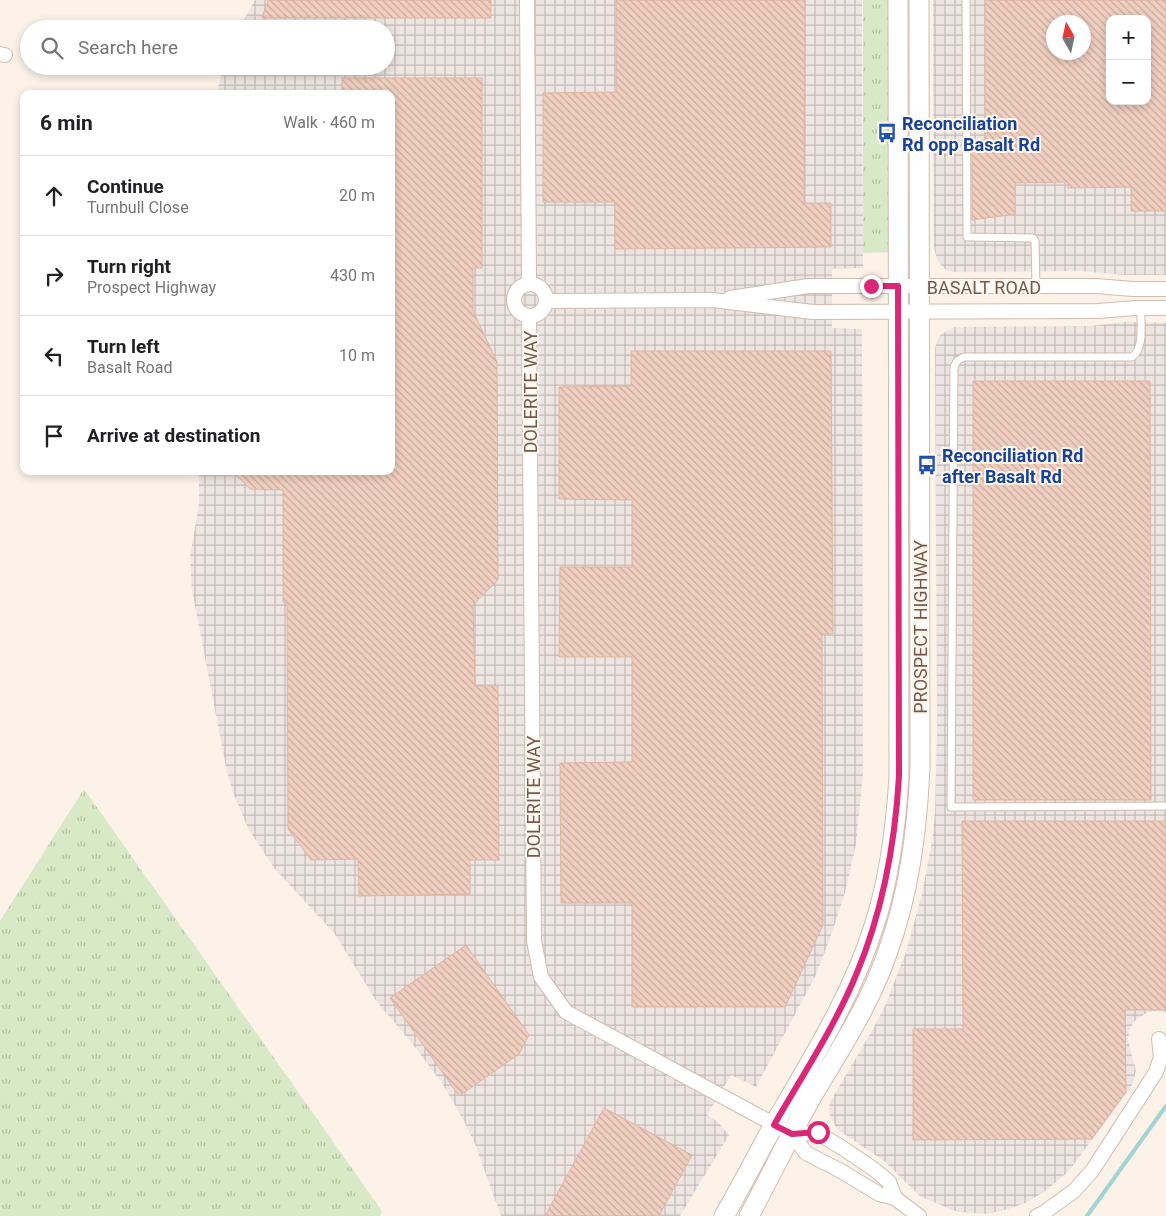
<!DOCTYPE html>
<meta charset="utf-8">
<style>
body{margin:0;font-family:Roboto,sans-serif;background:#f6f6f6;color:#202124}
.controls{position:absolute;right:15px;top:15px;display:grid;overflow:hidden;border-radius:10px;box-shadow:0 2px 8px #0003}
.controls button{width:45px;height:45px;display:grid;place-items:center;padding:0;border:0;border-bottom:1px solid #e0e0e0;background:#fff;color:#202124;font:25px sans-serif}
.compass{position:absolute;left:1046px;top:15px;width:45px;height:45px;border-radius:50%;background:#fff;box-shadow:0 2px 8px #0003;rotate:351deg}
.stop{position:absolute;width:15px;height:15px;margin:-11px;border:4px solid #db2777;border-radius:50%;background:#fff}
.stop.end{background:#db2777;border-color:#fff;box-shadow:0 1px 5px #0008}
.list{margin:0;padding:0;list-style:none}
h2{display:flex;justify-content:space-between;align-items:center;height:65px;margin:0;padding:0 20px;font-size:21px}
h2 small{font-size:16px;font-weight:400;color:#757577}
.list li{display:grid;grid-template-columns:32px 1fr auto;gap:15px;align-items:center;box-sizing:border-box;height:80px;padding:0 20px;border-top:1px solid #e0e0e0}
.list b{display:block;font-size:19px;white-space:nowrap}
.list p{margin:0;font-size:16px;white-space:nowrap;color:#757577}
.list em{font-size:16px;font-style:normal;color:#757577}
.icon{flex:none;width:28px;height:28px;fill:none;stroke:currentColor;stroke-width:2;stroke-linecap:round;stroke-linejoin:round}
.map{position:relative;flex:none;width:1166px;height:1216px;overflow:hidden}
.search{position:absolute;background:#fff;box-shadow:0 2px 8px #0003;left:20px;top:20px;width:375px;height:55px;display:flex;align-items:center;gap:12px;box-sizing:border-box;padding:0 18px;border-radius:28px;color:#757577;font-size:19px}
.panel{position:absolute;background:#fff;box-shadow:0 2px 8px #0003;left:20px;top:90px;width:375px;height:385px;border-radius:10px}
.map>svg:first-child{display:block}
.industrial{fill:url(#industrial-grid);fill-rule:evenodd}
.grass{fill:url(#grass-tufts)}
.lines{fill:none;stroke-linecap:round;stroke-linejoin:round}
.stream{stroke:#a3d3d6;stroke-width:4}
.building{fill:url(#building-back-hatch);stroke:#e2b5a1;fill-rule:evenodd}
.service-casing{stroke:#cfbcb0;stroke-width:9}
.minor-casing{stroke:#cfbcb0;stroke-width:16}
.secondary-casing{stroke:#d2bbae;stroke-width:21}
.service{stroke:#fff;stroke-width:7}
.minor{stroke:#fff;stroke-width:14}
.secondary{stroke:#fff;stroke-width:19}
.route{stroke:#db2777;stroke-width:6}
.labels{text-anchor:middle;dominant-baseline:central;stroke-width:4;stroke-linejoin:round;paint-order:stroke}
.transit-label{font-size:18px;font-weight:bold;fill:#164399;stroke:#fef7ee;text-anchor:start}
.street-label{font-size:18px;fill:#75584c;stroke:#fef7ee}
</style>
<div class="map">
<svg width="1166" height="1216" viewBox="0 0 1166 1216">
<defs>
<pattern id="industrial-grid" width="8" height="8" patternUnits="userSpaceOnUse" patternTransform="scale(1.25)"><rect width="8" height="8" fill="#ece5e1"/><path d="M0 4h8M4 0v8" fill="none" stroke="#c4bcb9"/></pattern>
<pattern id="grass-tufts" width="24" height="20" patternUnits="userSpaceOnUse" patternTransform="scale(1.25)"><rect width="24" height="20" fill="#d7e9c6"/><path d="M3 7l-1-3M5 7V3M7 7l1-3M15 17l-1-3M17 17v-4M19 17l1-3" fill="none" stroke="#b3c0a3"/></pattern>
<pattern id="building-back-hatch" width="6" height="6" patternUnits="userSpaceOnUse" patternTransform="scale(1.25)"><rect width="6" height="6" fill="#f0cfc0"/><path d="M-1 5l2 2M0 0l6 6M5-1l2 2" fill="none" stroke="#c7ab9e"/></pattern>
</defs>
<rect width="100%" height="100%" fill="#fcf2e8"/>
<!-- industrial -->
<g class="industrial">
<path d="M255,0h607l1,268 -31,1v59l30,1 1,445 -7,70 -11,49 -16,48 -14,36 -59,110 -25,-12 -24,40 11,7 11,13 -49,81h-179l-26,-72 -11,-23 -22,-38 -31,-41 -34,-40 -43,-69 -60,-65 -26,-40 -16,-38 -6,-23 -34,-177 -2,-33 9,-53v-33h192v-377h-174l6,-28h163v-37h-147z"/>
<path d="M933,0h233v275h-42l-43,-4 -128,1 -7,-2 -8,-8 -4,-14zM1110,19h37v82h-37zM1054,22h30v30h-30z"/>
<path d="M1126,322l40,1v689l-10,-1 -9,2 -9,5 -5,5 -4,8 -1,9 8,31 -4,14 -63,86 -25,21 -19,11 -20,7 -18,4 -29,-2 -37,-15 -37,-36 -47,-32 -7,-13 -1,-8 1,-6 43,-73 13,-25 9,-24 11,-28 16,-58 10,-53 3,-28 2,-85 -2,-380 2,-7 3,-6 14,-8 137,-1z"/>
</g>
<!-- grass -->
<g class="grass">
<path d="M863,0h26v252l-26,1z"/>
<path d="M84,789l298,422 -2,5h-380v-295z"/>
</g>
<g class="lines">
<!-- stream -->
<path class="stream" d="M1087,1216l79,-110"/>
</g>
<!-- building -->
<g class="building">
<path d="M268,0h223v18h-229z"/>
<path d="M616,0h189l-1,203h27v44l-216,2v-47h-72v-109l73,-1z"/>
<path d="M985,0h181v211h-35v-24l-63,1v-6l-53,1v31l-43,6v-80h13zM1110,19h37v82h-37zM1054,22h30v30h-30z"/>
<path d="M342,78h140v190h-9v43l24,51 1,218 -25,25 2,81h23l1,174h-29v34l-111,2 -1,-37 -47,1 -23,-31 -1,-227h-4v-112l-33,-1 -18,-18h159v-377h-49z"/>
<path d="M631,351h200l2,283h-11l1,291 -38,82h-153v-104h-71l-1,-140 72,-1v-105h-73l1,-90h72v-67l-73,-1v-112l72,-1z"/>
<path d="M973,381h177l1,419h-178z"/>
<path d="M962,821h204v189h-41l1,82 -34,47 -179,1v-111h50z"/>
<path d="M466,945l63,90 -10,19 -60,42 -69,-98z"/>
<path d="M604,1108l88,47 -33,61h-114z"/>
</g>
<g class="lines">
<defs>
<g id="service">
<path d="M966,0l1,237 66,1 2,3 1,45"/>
<path d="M1141,308c-1,15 4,40 -9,49h-168l-7,4 -3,6 -3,440 215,-1"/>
</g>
<g id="minor">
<path d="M527,0l2,283"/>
<path d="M0,54l5,1"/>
<circle cx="530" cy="300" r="16"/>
<path d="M730,298l78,-12h288l37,3h33"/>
<path d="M546,301l166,-1 101,12 285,-1 38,-3h30"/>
<path d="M529,316l5,625 7,36 25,35 226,122 14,19 35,18 38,23 16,4 24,18"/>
<path d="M792,1134l26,-1 26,16 31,21 14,12 6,16"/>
<path d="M1037,1216l5,-2 32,-23 18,-20 64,-99 5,-15 -2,-18"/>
</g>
<g id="secondary">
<path d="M724,1216c18,-31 34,-63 51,-93 37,-64 77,-127 99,-197 16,-49 22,-99 25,-150l-1,-776"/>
<path d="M749,1216c21,-39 40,-79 62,-118 28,-47 58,-92 76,-144 22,-60 30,-122 33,-186l-1,-768"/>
</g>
</defs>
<!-- service casing -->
<use href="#service" class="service-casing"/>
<!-- minor casing -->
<use href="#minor" class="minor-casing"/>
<!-- secondary casing -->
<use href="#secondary" class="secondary-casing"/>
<!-- service -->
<use href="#service" class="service"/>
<!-- minor -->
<use href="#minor" class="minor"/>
<!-- secondary -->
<use href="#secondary" class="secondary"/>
</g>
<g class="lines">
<!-- route -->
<path class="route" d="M818,1132l-26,2 -18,-9c28,-49 60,-97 82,-150 27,-64 39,-130 43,-199l-1,-490h-27"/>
</g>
<!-- icons -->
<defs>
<symbol id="bus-bare" viewBox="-9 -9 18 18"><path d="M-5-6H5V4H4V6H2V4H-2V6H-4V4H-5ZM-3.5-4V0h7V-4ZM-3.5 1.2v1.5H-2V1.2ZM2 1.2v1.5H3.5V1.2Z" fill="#1a4fb4" stroke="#fef7ee" stroke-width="2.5" paint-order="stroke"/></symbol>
</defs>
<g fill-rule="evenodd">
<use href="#bus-bare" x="873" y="119" width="28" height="28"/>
<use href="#bus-bare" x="913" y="451" width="28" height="28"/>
</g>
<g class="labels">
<!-- transit labels -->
<g class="transit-label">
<text x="902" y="123">Reconciliation<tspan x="902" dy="21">Rd opp Basalt Rd</tspan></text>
<text x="942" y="455">Reconciliation Rd<tspan x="942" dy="21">after Basalt Rd</tspan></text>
</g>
<!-- street labels -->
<g class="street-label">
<text x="984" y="287">BASALT ROAD</text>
<text transform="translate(530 392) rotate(-90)">DOLERITE WAY</text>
<text transform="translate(920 627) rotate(-90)">PROSPECT HIGHWAY</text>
<text transform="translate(533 797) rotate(-90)">DOLERITE WAY</text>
</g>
</g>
</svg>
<div class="controls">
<button>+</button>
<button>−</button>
</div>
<svg class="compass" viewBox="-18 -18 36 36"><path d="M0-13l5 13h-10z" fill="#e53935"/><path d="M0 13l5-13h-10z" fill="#757577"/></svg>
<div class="stop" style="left:818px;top:1132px"></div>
<div class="stop end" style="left:871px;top:286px"></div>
<div class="search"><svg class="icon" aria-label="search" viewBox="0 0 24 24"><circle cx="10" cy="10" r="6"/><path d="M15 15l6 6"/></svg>Search here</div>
<section class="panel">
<h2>6 min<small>Walk · 460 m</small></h2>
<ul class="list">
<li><svg class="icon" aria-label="ahead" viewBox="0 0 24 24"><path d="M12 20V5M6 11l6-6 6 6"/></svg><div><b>Continue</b><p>Turnbull Close</p></div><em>20 m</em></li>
<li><svg class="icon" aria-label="right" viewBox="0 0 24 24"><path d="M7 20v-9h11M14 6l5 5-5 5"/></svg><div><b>Turn right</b><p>Prospect Highway</p></div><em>430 m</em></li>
<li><svg class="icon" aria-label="left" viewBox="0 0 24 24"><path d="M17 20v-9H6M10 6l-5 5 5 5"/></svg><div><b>Turn left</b><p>Basalt Road</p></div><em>10 m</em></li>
<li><svg class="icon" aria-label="arrive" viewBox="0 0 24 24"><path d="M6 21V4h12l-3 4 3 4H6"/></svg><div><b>Arrive at destination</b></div></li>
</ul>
</section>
</div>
